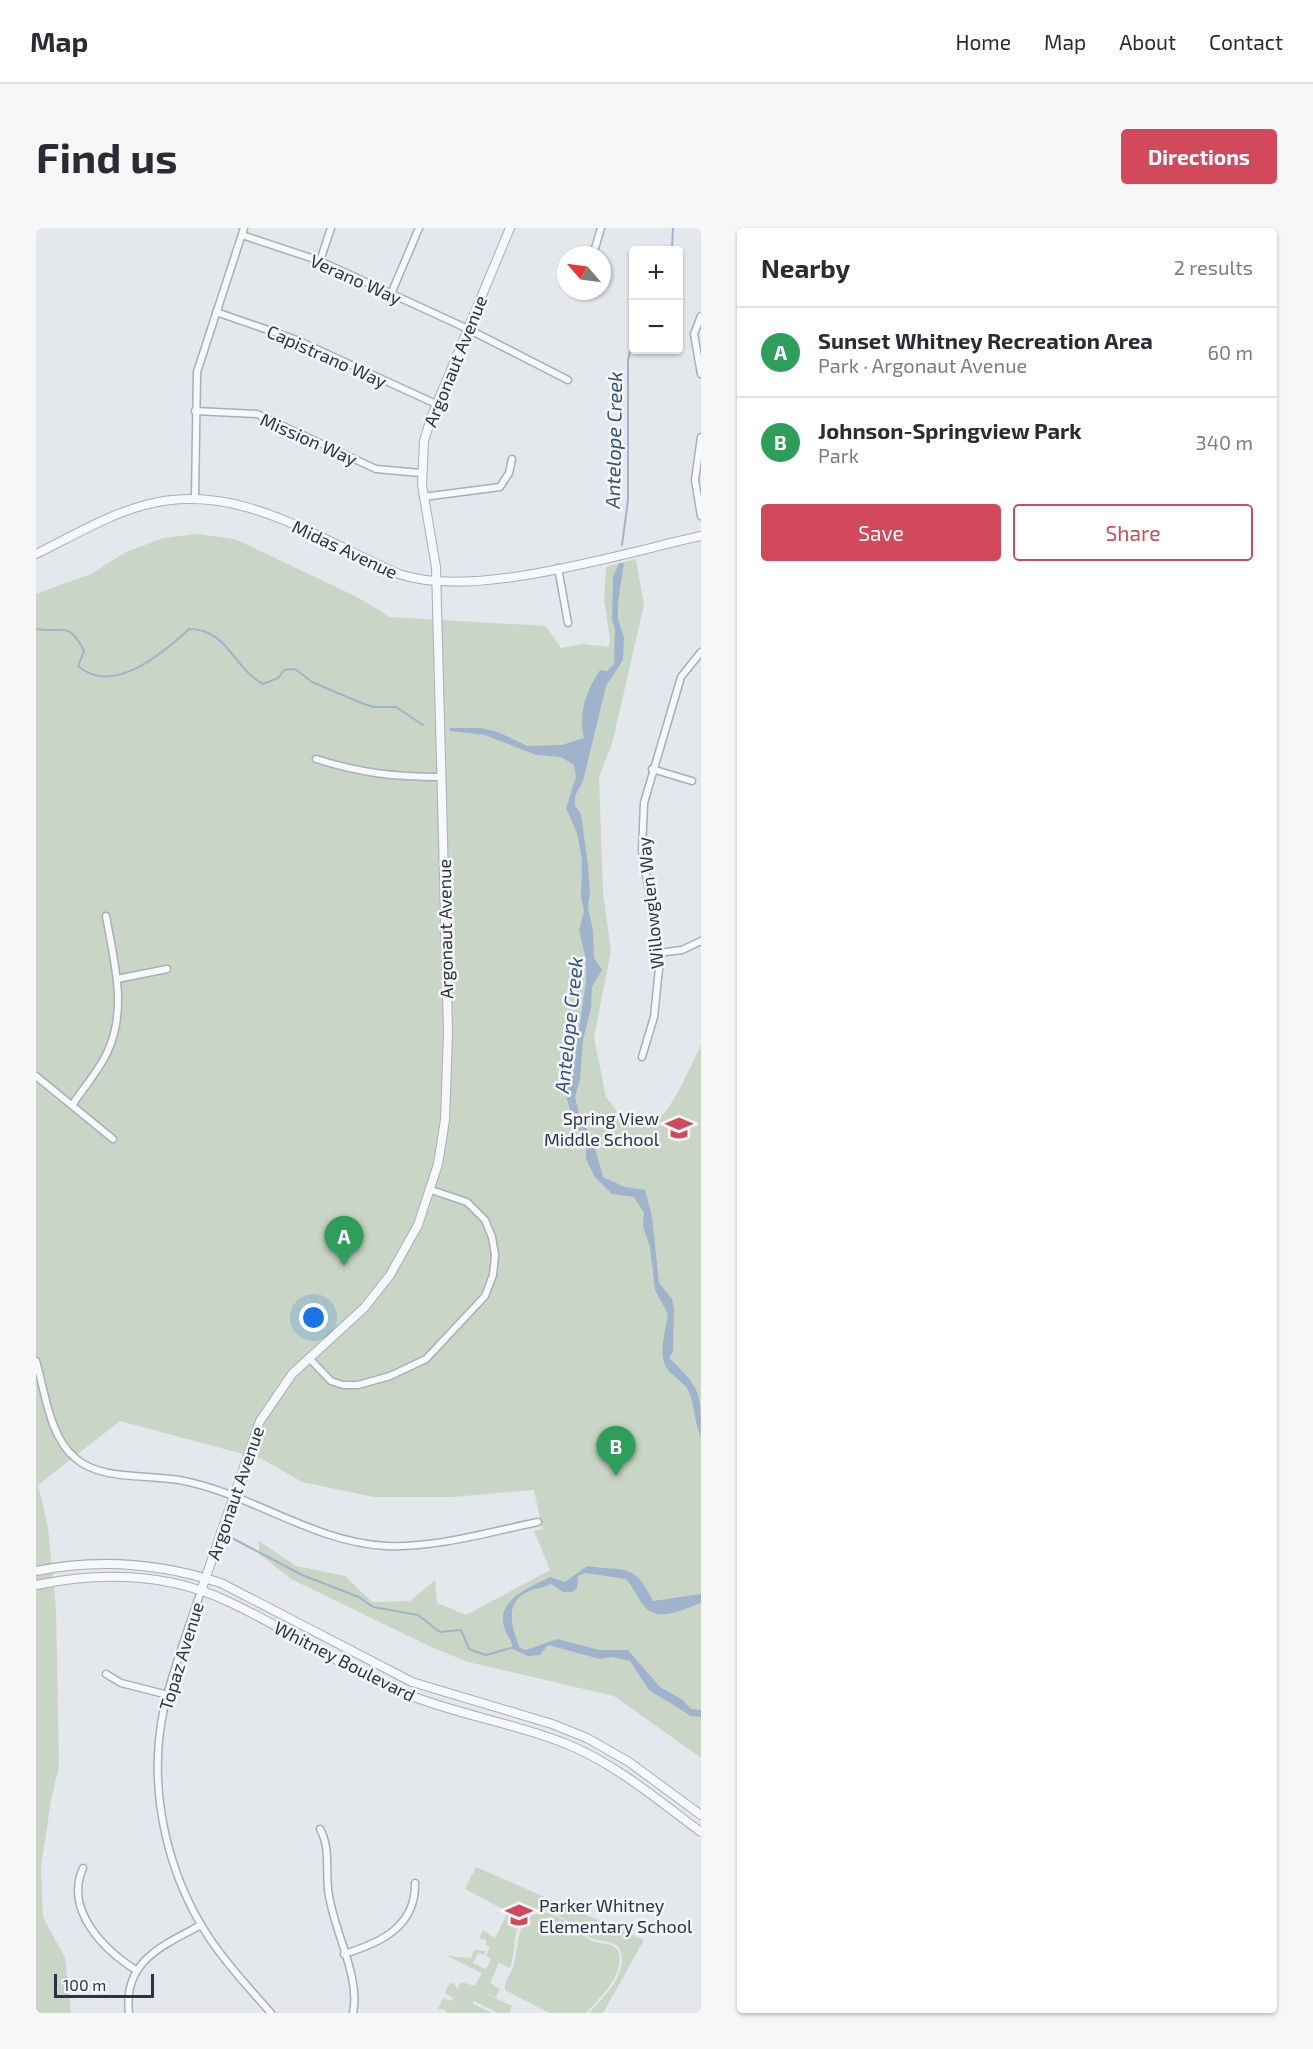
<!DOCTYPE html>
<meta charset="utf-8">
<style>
body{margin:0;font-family:"Exo 2",sans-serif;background:#f7f7f7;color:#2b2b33}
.controls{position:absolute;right:18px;top:18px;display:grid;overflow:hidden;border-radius:6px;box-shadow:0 2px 4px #0004}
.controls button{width:54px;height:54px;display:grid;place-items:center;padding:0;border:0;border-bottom:2px solid #e1e1e2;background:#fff;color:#2b2b33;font:30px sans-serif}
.compass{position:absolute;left:521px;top:18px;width:54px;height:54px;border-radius:50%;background:#fff;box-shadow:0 2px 4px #0004;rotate:298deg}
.scale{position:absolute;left:18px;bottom:15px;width:100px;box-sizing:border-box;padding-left:6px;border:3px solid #2b3445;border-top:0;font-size:16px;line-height:21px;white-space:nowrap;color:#2b3445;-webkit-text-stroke:4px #f4f6f9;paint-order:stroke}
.you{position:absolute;left:278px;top:1090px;width:21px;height:21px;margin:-15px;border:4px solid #fff;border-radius:50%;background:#1a73e8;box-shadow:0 0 0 9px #1a73e833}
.badge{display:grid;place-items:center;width:39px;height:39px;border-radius:50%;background:#d1495b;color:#fff;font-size:20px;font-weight:700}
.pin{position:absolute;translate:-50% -50px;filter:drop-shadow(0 2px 3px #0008)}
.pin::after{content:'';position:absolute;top:32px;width:21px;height:18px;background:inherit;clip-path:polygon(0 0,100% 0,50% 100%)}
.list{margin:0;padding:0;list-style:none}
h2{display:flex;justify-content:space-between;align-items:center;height:78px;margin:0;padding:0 24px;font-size:26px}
h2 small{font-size:20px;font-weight:400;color:#7c7c81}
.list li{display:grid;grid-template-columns:39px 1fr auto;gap:18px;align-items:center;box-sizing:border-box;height:90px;padding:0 24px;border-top:2px solid #e1e1e2}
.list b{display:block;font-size:22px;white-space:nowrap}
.list p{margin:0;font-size:20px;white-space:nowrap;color:#7c7c81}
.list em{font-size:20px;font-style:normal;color:#7c7c81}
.actions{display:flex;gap:12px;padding:18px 24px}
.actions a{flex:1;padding:14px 0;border:2px solid #d1495b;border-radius:6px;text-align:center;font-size:21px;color:#d1495b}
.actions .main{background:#d1495b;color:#fff}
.map{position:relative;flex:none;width:665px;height:1785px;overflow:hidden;border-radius:6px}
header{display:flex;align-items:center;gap:36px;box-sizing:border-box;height:84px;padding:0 30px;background:#fff;border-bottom:2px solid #e1e1e2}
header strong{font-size:28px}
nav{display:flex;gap:33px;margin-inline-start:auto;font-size:21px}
.intro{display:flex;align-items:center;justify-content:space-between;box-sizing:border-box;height:144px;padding:0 36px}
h1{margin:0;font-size:42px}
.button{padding:15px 27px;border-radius:6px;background:#d1495b;color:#fff;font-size:21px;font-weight:700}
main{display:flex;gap:36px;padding:0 36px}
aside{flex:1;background:#fff;border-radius:6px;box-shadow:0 2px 4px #0004}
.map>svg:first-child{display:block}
.green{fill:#c9d6c5}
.water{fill:#9fb4cc}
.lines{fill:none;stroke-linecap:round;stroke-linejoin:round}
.stream{stroke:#9fb4cc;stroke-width:2}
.minor-casing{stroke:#a9aeb7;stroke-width:9}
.tertiary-casing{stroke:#a9aeb7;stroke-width:10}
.minor{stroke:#f7f8fa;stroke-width:6}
.tertiary{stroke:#f7f8fa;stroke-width:8}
.labels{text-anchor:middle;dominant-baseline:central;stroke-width:5;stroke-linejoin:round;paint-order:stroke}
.street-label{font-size:18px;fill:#2b3445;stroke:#f4f6f9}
.poi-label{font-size:18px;fill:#2b3445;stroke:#f4f6f9;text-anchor:end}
.water-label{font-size:20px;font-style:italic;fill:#34527a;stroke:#f4f6f9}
</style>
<header>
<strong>Map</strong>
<nav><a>Home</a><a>Map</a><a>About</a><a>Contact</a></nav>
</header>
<div class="intro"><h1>Find us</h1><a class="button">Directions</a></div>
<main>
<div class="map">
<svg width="665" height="1785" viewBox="0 0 665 1785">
<rect width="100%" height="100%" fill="#e4e7ec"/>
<!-- green -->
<g class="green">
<path d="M162,306l37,5 122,58 33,20 156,9 15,22 21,-4 27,3 1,-7 -6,-40 2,-33 30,-8 8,46 -32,139 -13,33 4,115 8,59 -17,86 12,60 18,23c9,2 23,7 32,1 17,-12 35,-56 45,-76v713l-87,-62 -146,-34 -39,-16 -138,-67 -32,-25v-13l37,25 49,10 27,26 38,-1 25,-21 2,23 29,12 84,-45 -16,-39 8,-2 -8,-39 -81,7h-79l-72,-15 -40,-23 -142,-38 -82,64 10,42 8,82 3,157 -8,34 -10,68 2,49 22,41 6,55h-35v-1419l55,-20 35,-22 37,-14z"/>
<path d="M440,1639l168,73 -41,73h-14c15,-17 40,-38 31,-64 -9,-11 -22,-6 -33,-13 -17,-13 -55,-47 -69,-9 -5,13 -3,28 -8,41l-11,-5 -9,20 10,6 -4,8 -11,-4 27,13 -3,7h-11l-24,-12 -1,3 19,9h-47l1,-3 -8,-1 5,-11 8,3 2,-3 -8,-5 5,-10 5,1 2,5 4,-7 14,4 7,-13 -35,-17 24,2 3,-8 11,1 -1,4 -6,-2 -5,10 13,6 5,-10 -5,-3 4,-9 -4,-2v-5l-7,-2 4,-8 12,8 13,-26 -43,-23z"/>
<path d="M507,1684c19,2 30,19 46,27 11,7 22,1 30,13 4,26 -17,43 -33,61h-37l-44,-23c-1,-10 7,-17 9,-26 6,-22 1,-48 29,-52z"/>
</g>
<!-- water -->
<g class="water">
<path d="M583,335h5l-6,39v17l6,19 -1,22 -17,26 -23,95 -8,15v10l6,8 7,51 2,28 -2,15 5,23 1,27 8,12 -10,17 -1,21 -8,32 -3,39 -5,18 5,21 12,20 11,39 22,10 20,3 7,26 7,67 13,16 2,11 -1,42 -4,6c32,30 32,34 32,79 -7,-15 -6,-30 -12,-45 -3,-8 -10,-11 -16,-17 -19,-16 -7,-41 -5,-61l-13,-24 -5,-43 -7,-21 1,-13 -10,-16 -22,-3 -18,-18 -8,-17v-14l-14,-28 -7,-25 7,-15 14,-96v-21l-7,-30 5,-18 -3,-15 1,-37 -5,-27 -11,-25 10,-31 -2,-12 -13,-8 -25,-2 -51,-20 -35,-4v-3h31l17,4 29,14 35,-1 22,-7c-6,-26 2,-46 16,-68l7,1 7,-7 1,-35 -3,-9 1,-43z"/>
<path d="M551,1338c37,6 47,-5 66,35l48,-7v9c-16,5 -43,21 -57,3 -7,-9 -11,-19 -18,-27l-41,-6 -7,3 -1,12 -5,4h-9l-12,-8c-8,4 -15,4 -22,7 -26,11 -17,37 -9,57l6,2 31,-11 42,11h29l32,37 23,13 8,9 10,1v7l-10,-1 -42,-26 -19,-29 -18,-4 -12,2 -52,-14 -8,10 -12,1 -15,-7c-1,-9 -7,-14 -9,-22 -8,-28 27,-40 46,-50l15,5z"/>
</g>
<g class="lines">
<!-- stream -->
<g class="stream">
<path d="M636,22l1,-22"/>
<path d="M586,317l6,-45v-140l6,-24"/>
<path d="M0,401c26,5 32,-10 48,22l-6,15c35,30 84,-12 111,-37 39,0 45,40 74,55l15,-6 6,-8 11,-1 17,13 47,20 14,5h23l27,18"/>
<path d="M194,1309l72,38 57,22 14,10 45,8 22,17 21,-2 8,19 17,6 28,-8"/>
</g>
<defs>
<g id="minor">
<path d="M206,7l78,26 148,68 100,51"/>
<path d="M557,27l8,-27"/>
<path d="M284,33l11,-33"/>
<path d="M355,66l28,-66"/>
<path d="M180,84l81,28 139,64"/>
<path d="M665,88l-7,18 7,40"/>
<path d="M159,183l62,3 119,55 45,4"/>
<path d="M665,209l-6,43 6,36"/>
<path d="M387,269l77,-10 9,-14 3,-14"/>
<path d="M159,270l2,-126 47,-144"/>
<path d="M522,340l10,55"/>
<path d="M280,531c45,14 78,18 125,18"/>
<path d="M616,541l40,12"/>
<path d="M622,725l24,-3 19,-9"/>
<path d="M81,751l50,-10"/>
<path d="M606,829l12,-40 5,-49 -4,-41 -13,-76 2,-48 37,-126 20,-25"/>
<path d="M0,848l77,63"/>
<path d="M37,876c11,-17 25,-32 34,-51 21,-44 7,-91 -1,-137"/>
<path d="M273,1130l22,23 12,4h15l32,-9 36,-17 59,-63 8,-21 2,-20 -3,-18 -7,-17 -18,-18 -36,-12"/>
<path d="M0,1133c9,30 13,74 38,96 26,24 71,17 105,23 72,13 133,62 207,66 50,2 103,-14 152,-24"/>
<path d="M165,1363c-13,39 -28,78 -37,117 -17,79 2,165 46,231 18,27 40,50 61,74"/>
<path d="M70,1446l15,9 47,12"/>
<path d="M284,1601c10,17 6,41 8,60 4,40 33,86 25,124"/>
<path d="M47,1640c-19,42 21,82 53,102"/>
<path d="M308,1726c36,-11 72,-27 71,-71"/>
<path d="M93,1785c-6,-52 33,-67 72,-88"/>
</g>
<g id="tertiary">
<path d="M0,326c35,-17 71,-39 109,-49 93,-25 172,34 254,69 74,26 224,-21 302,-38"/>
<path d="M0,1343c63,-13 124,-8 185,12l191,99 140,42 35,14 42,24 72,53"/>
<path d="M0,1357c64,-13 131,-12 191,16 61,28 116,67 177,92 53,22 112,30 165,52 48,20 90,56 132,87"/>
<path d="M165,1363l59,-170 32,-47 72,-66 26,-33 28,-50 20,-61 7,-44 3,-88 -12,-465 -14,-82 2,-44 7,-23 79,-190"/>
</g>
</defs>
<!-- minor casing -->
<use href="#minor" class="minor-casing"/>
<!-- tertiary casing -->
<use href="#tertiary" class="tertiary-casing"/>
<!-- minor -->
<use href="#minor" class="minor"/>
<!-- tertiary -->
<use href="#tertiary" class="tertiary"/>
</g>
<!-- icons -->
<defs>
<symbol id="school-bare" viewBox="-9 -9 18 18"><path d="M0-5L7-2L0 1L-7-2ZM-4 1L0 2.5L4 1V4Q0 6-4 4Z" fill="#d1495b" stroke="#f4f6f9" stroke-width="2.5" paint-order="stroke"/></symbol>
</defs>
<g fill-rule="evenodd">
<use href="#school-bare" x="624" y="881" width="38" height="38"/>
<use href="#school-bare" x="464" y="1668" width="38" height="38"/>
</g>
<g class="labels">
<!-- street labels -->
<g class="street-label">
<text transform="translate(320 51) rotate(24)">Verano Way</text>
<text transform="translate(291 128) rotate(24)">Capistrano Way</text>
<text transform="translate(419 133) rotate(-68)">Argonaut Avenue</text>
<text transform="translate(273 211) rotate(24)">Mission Way</text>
<text transform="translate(309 321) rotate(25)">Midas Avenue</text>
<text transform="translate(614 675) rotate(-96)">Willowglen Way</text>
<text transform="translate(409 701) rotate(-91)">Argonaut Avenue</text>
<text transform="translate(199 1265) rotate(-71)">Argonaut Avenue</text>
<text transform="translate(145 1428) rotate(-73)">Topaz Avenue</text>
<text transform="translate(309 1433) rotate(27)">Whitney Boulevard</text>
</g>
<!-- poi labels -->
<g class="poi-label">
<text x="623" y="890">Spring View<tspan x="623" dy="21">Middle School</tspan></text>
<text x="503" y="1677" text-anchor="start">Parker Whitney<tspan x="503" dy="21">Elementary School</tspan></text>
</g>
<!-- water labels -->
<g class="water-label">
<text transform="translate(577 212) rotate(-89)">Antelope Creek</text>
<text transform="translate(532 797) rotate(-84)">Antelope Creek</text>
</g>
</g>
</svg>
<div class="controls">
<button>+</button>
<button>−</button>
</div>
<svg class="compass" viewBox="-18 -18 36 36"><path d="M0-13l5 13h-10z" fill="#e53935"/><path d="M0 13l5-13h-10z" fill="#7c7c81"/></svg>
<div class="scale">100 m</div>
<div class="you"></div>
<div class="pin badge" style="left:308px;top:1038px;background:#2e9e5b">A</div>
<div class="pin badge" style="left:580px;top:1248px;background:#2e9e5b">B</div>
</div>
<aside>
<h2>Nearby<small>2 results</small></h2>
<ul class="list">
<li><span class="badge" style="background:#2e9e5b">A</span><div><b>Sunset Whitney Recreation Area</b><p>Park · Argonaut Avenue</p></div><em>60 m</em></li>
<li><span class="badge" style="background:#2e9e5b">B</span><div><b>Johnson-Springview Park</b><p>Park</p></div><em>340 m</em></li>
</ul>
<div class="actions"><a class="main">Save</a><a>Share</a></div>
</aside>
</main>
